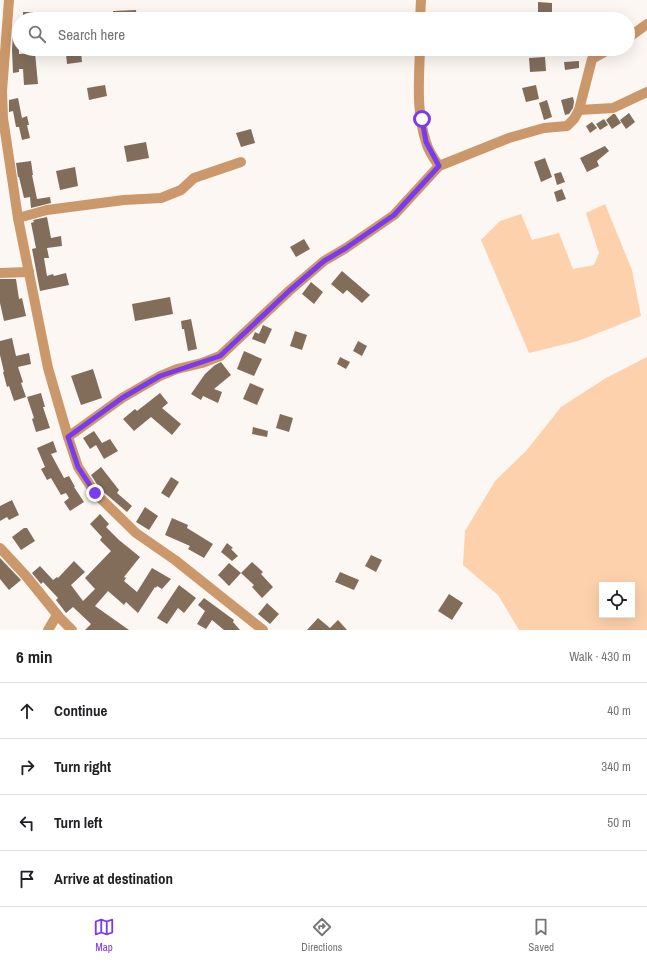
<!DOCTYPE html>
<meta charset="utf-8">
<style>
body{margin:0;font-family:"Archivo Narrow",sans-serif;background:#f6f6f6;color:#202124}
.controls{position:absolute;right:12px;bottom:12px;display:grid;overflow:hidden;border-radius:0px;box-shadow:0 4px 16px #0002}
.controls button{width:36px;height:36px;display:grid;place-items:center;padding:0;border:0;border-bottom:1px solid #e0e0e0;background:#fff;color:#202124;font:20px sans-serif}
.stop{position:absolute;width:12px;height:12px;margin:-9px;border:3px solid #7c3aed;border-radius:50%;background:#fff}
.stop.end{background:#7c3aed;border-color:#fff;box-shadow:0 1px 4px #0008}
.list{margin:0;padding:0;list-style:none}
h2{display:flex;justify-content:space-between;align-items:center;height:52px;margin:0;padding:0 16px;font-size:17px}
h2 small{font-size:13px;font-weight:400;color:#757577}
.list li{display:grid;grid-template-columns:26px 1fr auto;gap:12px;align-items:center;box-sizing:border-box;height:56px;padding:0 16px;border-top:1px solid #e0e0e0}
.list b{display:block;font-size:15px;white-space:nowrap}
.list em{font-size:13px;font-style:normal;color:#757577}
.icon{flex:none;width:22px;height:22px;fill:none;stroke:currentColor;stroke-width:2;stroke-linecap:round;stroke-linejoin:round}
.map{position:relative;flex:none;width:647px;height:630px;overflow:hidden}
.search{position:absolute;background:#fff;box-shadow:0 4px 16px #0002;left:12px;right:12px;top:12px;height:44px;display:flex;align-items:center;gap:10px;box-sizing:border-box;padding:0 14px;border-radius:22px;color:#757577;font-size:15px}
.sheet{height:276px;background:#fff}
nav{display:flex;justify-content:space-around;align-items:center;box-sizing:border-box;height:56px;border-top:1px solid #e0e0e0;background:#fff;font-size:11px;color:#757577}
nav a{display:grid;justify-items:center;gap:2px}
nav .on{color:#7c3aed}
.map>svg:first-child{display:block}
.green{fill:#fdd1ac;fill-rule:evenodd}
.building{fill:#826d5b}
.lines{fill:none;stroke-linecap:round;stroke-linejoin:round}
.minor{stroke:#cb986b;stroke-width:10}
.route{stroke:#7c3aed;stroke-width:5}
</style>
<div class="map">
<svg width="647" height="630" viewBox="0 0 647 630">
<rect width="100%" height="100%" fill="#fcf7f3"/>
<!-- green -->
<g class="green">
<path d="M605,204l27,66 9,46 -63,25 -49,12 -48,-113 19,-19 21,-7 11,26 27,-7 14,36 21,-4 5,-12 -13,-40z"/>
<path d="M647,357v273h-128l-21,-35 -35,-30 2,-34 30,-50 31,-30 35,-44 45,-29zM602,585h30v30h-30z"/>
</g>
<!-- building -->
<g class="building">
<path d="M538,2l14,1v10l-14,-1z"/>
<path d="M136,10l1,9h-24v-8z"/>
<rect x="23" y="12" width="18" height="7"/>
<path d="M13,32h6v22l16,-1 3,31 -14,1 -1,-16h-4v3l-6,1 -1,-23z"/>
<path d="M81,52l1,10 -15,2 -1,-10z"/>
<path d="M545,57l1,14 -16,1 -1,-14z"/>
<path d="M579,61v7l-14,2 -1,-8z"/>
<path d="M105,85l2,11 -18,4 -2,-12z"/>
<path d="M536,85l3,14 -13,3 -4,-14z"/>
<path d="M573,97l1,5 -1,6 -4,6 -4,1 -4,-15z"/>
<path d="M18,98l4,20 5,-2 2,9h-2l3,13 -8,2 -3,-13h-3l-3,-16 -4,1v-12z"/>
<path d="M547,100l5,17 -8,3 -5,-17z"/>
<path d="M629,113l6,9 -9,7 -6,-9z"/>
<path d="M613,114h2l6,9 -9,6 -6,-9z"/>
<path d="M604,119l4,6 -8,5 -4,-6z"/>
<path d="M592,122l5,6 -7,5 -4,-7z"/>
<path d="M251,129l4,14 -14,4 -5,-14z"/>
<path d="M146,142l3,16 -22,4 -3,-16z"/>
<path d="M605,146l4,5 -12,10 2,5 -12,6 -7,-14z"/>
<path d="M545,158l7,19 -11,5 -7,-20z"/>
<path d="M31,161l2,14h-1l5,24 13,-2 1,6 -20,5 -1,-11 -6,1 -5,-21h-1l-2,-14z"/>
<path d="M75,167l3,19 -18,4 -4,-19z"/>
<path d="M561,172l4,10 -8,3 -3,-11z"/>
<path d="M562,189l4,10 -9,3 -3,-10z"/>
<path d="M47,217l4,21 10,-2 1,10 -15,2 2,10h-5l3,18 6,-2 1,2 12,-3 3,12 -29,6 -8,-42 4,-1 -5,-25 3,-1 -1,-2z"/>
<path d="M304,239l6,10 -14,8 -6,-10z"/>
<path d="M342,271l28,24 -8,8 -15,-13 -4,4 -12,-10z"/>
<path d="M0,279h16l3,20 3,-1 4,18 -22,5 -4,-18z"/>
<path d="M311,282l12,10 -9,12 -12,-10z"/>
<path d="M170,297l3,17 -38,7 -3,-17z"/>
<path d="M191,319l6,30 -9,2 -4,-22h-2l-1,-8z"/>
<path d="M263,325l9,4 -7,15 -13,-5 3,-7 4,2z"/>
<path d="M295,331l12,4 -5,15 -12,-4z"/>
<path d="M12,338l4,18 13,-3 2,11 -13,3 5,15 -2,1 5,14 -12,4 -5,-15 -2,1 -4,-15h1l-4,-17v-14z"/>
<path d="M358,341l9,5 -5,10 -9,-5z"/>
<path d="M244,351l18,8 -8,17 -17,-7z"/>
<path d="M340,357l10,5 -4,7 -9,-5z"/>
<path d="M221,362l10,13 -17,14 8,3 -4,11 -15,-7 -2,4 -10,-6 14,-20 10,-9z"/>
<path d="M93,369l9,29 -21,7 -10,-29z"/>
<path d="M250,383l14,6 -7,16 -14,-6z"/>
<path d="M41,393l4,14h-2l7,21 -14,4 -4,-13 2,-1 -7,-21z"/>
<path d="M160,393l8,10 -6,5 19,16 -9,11 -21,-18 -17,14 -11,-12 12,-10 2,2z"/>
<path d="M280,414l13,4 -4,14 -13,-4z"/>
<path d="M253,427l15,4 -1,6 -15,-3z"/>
<path d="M94,431l8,12 8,-4 8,12 -14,8 -8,-14 -6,4 -7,-11z"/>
<path d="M53,441l4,11 -6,2 13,24 5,-2 6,11h-1l10,15 -14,9 -6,-9 5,-4 -3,-5 -5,2 -10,-17 -4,2 -6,-11 4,-2 -8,-19z"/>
<path d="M101,467l18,23 -2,3 15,13 -5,6 -27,-23 -9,-14z"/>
<path d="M171,477l8,5 -10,16 -8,-5z"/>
<path d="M12,500l7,15 -10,5 -2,-3 -7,4v-15z"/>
<path d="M145,507l13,9 -9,14 -13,-8z"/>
<path d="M100,514l9,10 -3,3 13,13 21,17 -16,20 2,1 -2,3 13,11 15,-24 19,11 -9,10 -5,-3 -1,2 -1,-1 -17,26 -12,-11 -2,3 -16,-14 -13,15 34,24h-44l6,-6 -18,-17 -7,6 -10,-13 2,-2 -15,-16 -2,2 -9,-11 8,-7 13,14 4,-3 1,1 16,-17 11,11 -14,13 12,16 12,-12 -10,-11 26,-27 -11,-11 2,-3 -12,-13z"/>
<path d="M172,518l16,7 -1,3 26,16 -9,14 -16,-9 2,-3 -25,-11z"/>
<path d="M24,528h3l8,13 -14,9 -9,-13z"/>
<path d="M227,543l6,5 -2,1 7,7 -6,5 -11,-9z"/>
<path d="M371,555l11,5 -6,12 -11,-6z"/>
<path d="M0,558l21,22 -12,10 -9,-11z"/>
<path d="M252,562l11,10 -2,2 12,13 -11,11 -10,-11 2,-2 -13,-12z"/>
<path d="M229,563l12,10 -12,13 -11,-11z"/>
<path d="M340,572l19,8 -5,10 -19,-8z"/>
<path d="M179,585l17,13 -12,15 -6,-5 -11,16 -10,-6z"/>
<path d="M449,594l14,9 -11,17 -14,-9z"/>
<path d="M204,598l30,22 -1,2 7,8h-16l-12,-10 -6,9 -9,-5 8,-13 -7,-6z"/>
<path d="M267,603l12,11 -9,10 -12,-10z"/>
<path d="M318,618l12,10 8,-8 9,10h-40z"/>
</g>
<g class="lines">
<!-- minor -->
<g class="minor">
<path d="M9,0l-7,91 1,27 15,100 30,150 20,69 10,30 17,26 41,40 39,27 88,70"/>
<path d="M420,19l1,-19"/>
<path d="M628,38l19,-14"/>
<path d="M420,49c-1,31 -4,62 6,93 2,8 8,17 13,24"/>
<path d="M579,110l34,-2 34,-16"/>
<path d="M18,218l29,-8 77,-10 37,-2 20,-8 13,-12 47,-16"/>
<path d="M0,273l29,-1"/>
<path d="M68,437l54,-39 38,-22 17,-7 25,-6 18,-7 69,-65 35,-30 22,-13 48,-33 45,-49 70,-28 35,-10 23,-2 7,-7 5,-9 13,-51 18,-10"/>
<path d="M0,548l26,28 34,42 12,12"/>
<path d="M48,630l9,-15"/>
</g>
</g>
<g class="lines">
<!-- route -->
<path class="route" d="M95,493l-17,-26 -10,-30 54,-39 38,-22 60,-20 69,-65 35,-30 22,-13 48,-33 45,-49 -13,-24 -4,-23"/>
</g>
</svg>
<div class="controls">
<button><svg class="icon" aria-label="locate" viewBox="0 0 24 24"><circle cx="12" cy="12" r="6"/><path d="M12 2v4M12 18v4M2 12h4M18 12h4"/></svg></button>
</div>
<div class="stop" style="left:422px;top:119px"></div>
<div class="stop end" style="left:95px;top:493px"></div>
<div class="search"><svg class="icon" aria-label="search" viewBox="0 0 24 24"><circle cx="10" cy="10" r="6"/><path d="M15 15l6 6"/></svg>Search here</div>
</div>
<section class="sheet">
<h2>6 min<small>Walk · 430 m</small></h2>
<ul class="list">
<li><svg class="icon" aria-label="ahead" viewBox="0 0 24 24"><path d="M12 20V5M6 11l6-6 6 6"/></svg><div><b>Continue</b></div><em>40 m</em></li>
<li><svg class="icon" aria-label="right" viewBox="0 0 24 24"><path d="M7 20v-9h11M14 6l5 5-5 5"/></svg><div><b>Turn right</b></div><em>340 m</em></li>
<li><svg class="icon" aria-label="left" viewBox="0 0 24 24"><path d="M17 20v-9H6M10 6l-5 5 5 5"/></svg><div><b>Turn left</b></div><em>50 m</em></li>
<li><svg class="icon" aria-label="arrive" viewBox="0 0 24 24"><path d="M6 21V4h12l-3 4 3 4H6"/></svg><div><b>Arrive at destination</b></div></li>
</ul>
</section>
<nav>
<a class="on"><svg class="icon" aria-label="map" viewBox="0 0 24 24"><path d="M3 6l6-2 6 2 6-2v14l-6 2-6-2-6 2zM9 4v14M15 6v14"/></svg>Map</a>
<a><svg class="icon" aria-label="directions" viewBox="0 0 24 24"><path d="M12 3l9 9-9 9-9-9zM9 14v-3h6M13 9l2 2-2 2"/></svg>Directions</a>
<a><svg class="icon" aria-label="saved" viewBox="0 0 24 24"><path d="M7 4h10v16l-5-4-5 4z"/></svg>Saved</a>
</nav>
